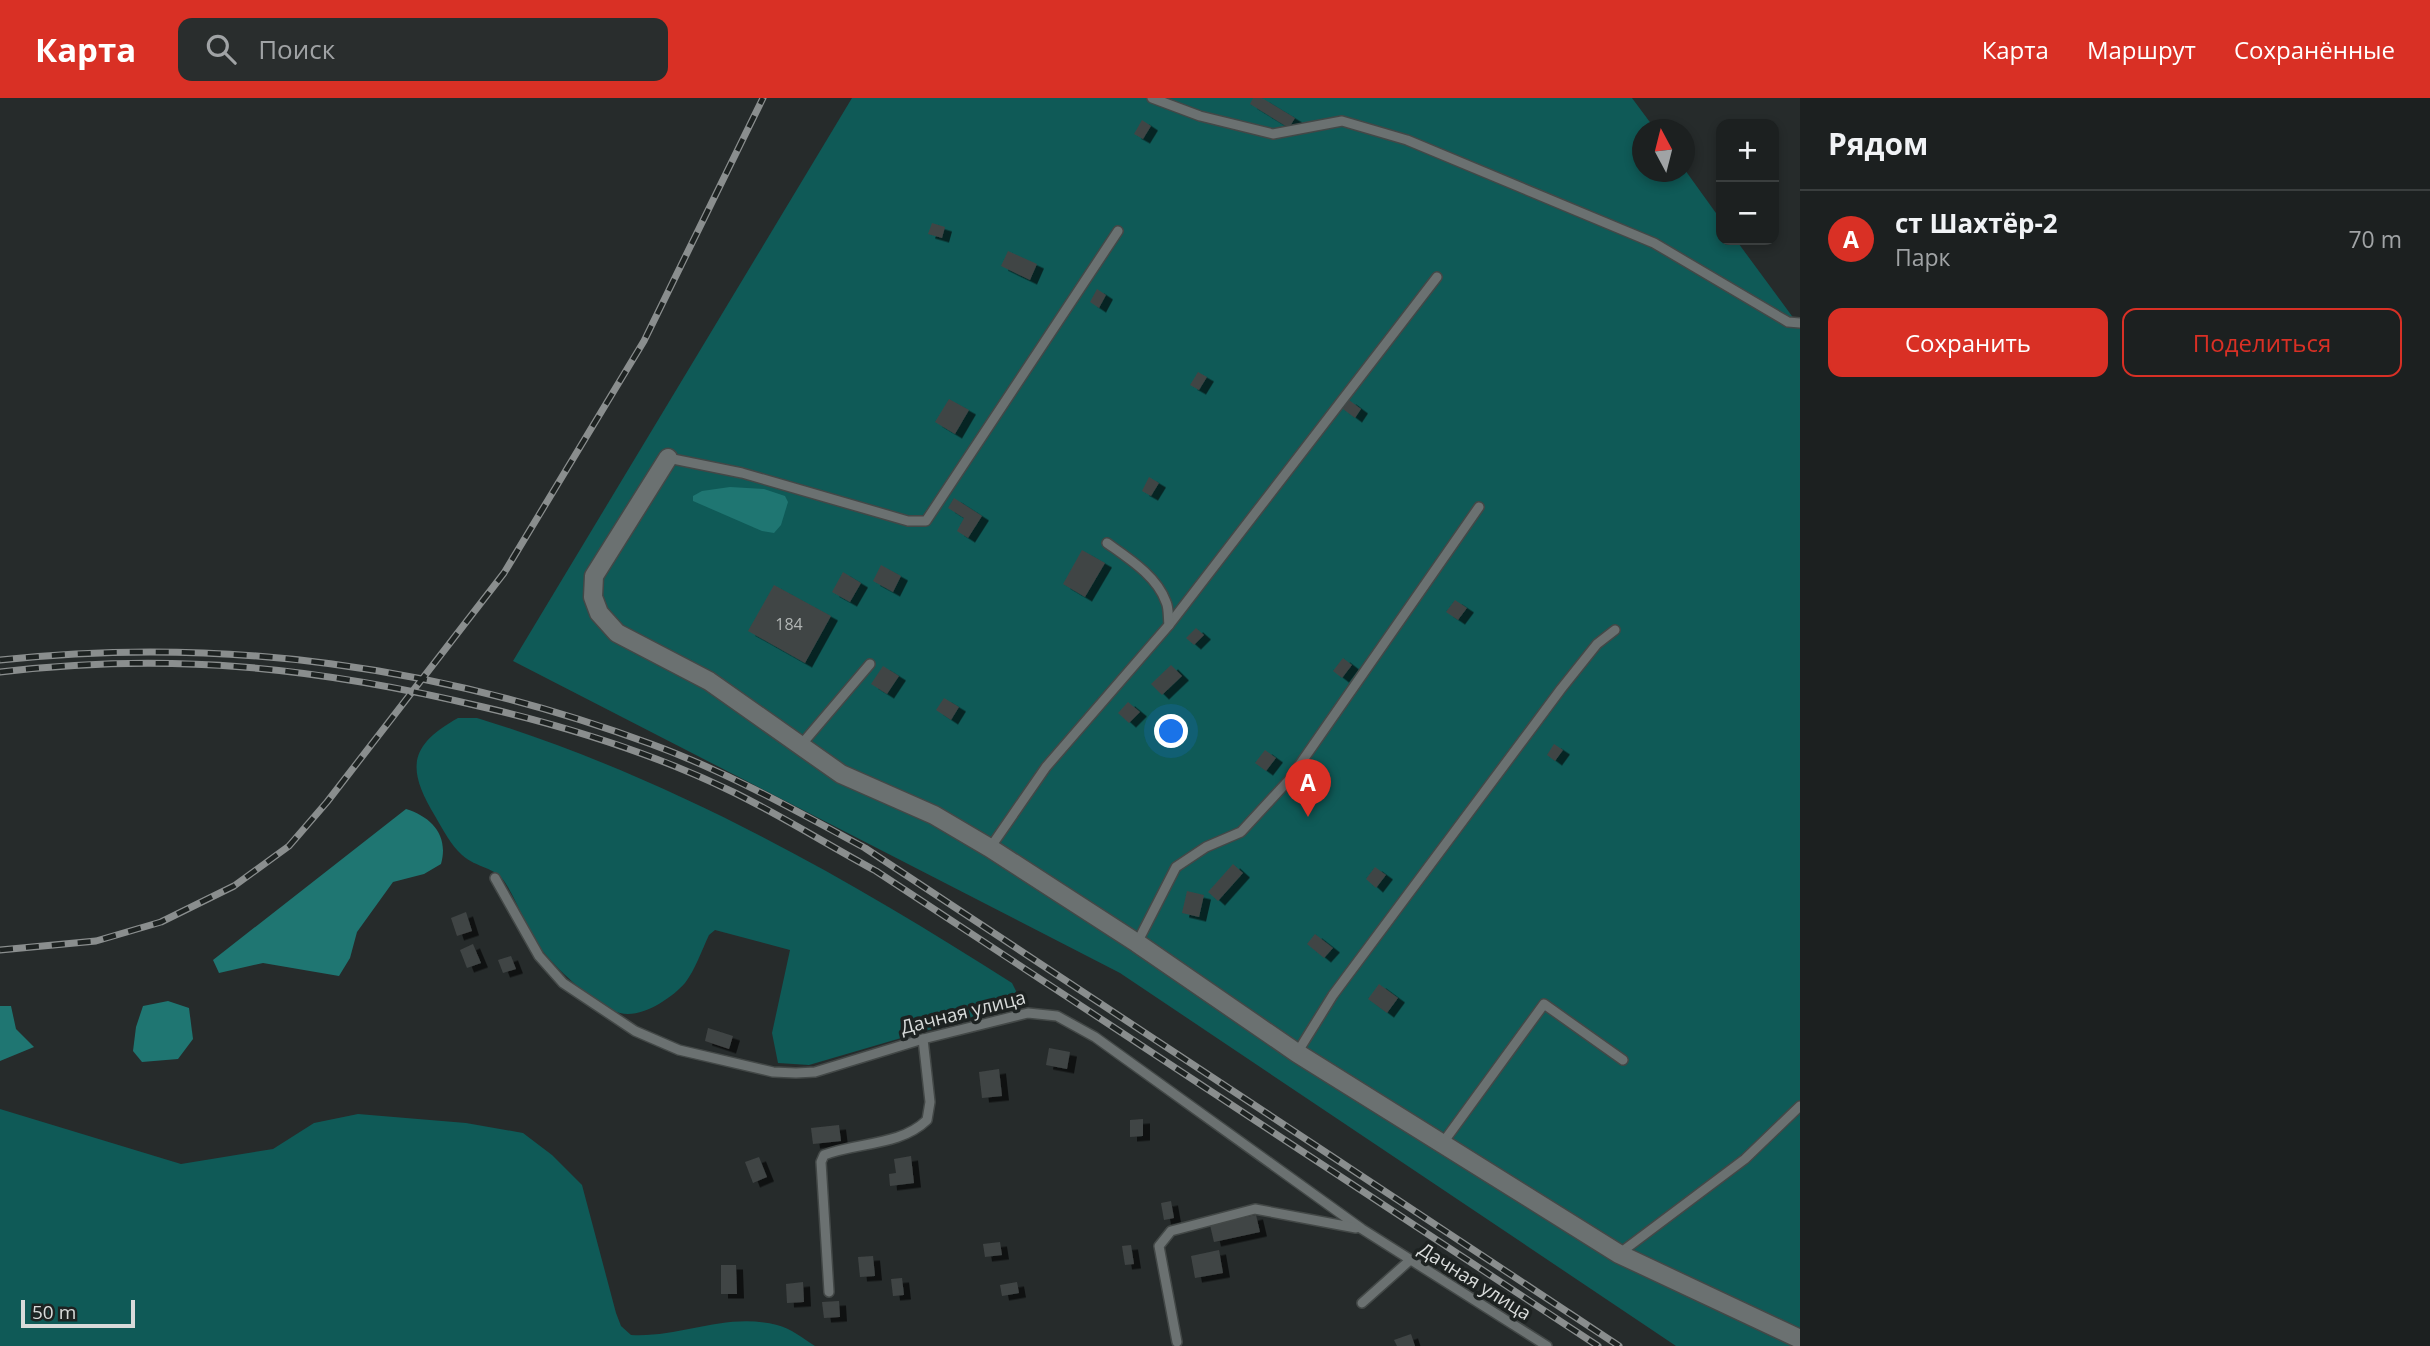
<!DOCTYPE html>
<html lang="ru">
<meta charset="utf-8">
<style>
body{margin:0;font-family:"Open Sans",sans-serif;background:#292d2d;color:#f1f3f6}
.controls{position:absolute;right:21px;top:21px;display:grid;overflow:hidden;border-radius:14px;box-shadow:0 4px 10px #0003}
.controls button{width:63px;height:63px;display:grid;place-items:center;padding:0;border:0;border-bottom:2px solid #3a3e3e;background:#1c2020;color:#f1f3f6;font:35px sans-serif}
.compass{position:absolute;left:1632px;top:21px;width:63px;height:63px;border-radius:50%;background:#1c2020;box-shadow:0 4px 10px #0003;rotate:353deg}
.scale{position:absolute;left:21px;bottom:18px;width:114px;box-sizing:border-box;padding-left:7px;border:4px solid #d8dbda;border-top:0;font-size:19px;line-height:24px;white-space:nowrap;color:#d8dbda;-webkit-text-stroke:5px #1d2221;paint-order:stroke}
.you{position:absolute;left:1172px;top:634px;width:24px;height:24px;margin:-18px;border:5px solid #fff;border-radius:50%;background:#1a73e8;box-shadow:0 0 0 10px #1a73e833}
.badge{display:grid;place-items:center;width:46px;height:46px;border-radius:50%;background:#d93025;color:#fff;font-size:23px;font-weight:700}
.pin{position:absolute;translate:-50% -58px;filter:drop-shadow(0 2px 4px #0008)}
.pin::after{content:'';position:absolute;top:37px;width:24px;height:21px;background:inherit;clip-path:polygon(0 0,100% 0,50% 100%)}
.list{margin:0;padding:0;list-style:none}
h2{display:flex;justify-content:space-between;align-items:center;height:91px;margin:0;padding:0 28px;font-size:30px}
h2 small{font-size:23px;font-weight:400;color:#a0a3a5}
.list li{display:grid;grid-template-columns:46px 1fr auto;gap:21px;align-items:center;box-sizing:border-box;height:98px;padding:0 28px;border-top:2px solid #3a3e3e}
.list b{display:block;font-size:26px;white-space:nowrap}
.list p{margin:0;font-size:23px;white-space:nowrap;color:#a0a3a5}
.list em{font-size:23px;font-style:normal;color:#a0a3a5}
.actions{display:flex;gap:14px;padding:21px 28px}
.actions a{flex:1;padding:16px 0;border:2px solid #d93025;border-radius:14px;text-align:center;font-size:24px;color:#d93025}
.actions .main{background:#d93025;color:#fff}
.icon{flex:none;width:38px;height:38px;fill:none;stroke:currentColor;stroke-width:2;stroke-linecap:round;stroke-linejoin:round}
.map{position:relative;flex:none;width:1800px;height:1248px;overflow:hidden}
header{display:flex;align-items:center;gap:42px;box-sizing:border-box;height:98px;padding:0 35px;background:#d93025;color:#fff}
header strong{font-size:33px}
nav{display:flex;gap:38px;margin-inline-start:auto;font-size:24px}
.search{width:490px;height:63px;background:#292d2d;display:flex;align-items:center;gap:18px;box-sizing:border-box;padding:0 24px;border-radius:14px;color:#a0a3a5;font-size:26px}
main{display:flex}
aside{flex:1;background:#1c2020}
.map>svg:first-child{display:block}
.green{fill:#0f5a57}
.water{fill:#1f7672}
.building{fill:#404545;filter:url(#shadow)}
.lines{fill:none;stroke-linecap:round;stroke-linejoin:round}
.lane-casing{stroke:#434847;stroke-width:12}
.street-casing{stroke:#434847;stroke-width:21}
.lane{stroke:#6b7171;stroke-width:9}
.street{stroke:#6b7171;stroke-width:18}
.rail-casing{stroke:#8a8e8e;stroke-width:7}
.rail{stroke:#1d2221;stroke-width:4.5;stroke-dasharray:13;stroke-linecap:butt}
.labels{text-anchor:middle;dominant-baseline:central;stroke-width:7;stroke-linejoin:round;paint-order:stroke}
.number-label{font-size:16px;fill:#b2b6b5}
.street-label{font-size:19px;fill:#d8dbda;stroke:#1d2221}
</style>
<header>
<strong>Карта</strong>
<div class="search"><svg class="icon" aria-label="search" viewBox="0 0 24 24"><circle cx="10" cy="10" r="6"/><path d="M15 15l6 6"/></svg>Поиск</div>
<nav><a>Карта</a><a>Маршрут</a><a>Сохранённые</a></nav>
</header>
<main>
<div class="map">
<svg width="1800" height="1248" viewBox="0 0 1800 1248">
<defs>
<filter id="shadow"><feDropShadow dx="7" dy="4.5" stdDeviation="0" flood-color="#0009"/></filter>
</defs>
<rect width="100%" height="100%" fill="#262b2b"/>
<!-- green -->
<g class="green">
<path d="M852,0h780l23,31 -12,1v42l42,-2 36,50v20h15l64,87v1019h-124l-556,-373 -607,-312z"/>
<path d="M458,620h19c190,58 368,158 535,265l4,8 -2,10 -7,6 -198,58 -31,-2 -6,-30 18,-83 -75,-20 -6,5c-7,15 -14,35 -24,48 -13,15 -44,36 -65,30 -23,-5 -68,-48 -82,-68 -13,-19 -20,-42 -32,-61 -9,-17 -30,-16 -44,-29 -11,-10 -19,-25 -27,-39 -28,-47 -27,-70 23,-98z"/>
<path d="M0,1011l181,55 92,-15 41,-26 44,-9 108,9 57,10 29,22 30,30 34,128 5,13 10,9c50,3 94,-23 146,-10 13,3 27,14 38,21h-815z"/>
</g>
<!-- water -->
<g class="water">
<path d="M730,389l34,2 21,7 3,6 -7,23 -7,8 -12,-2 -69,-30v-5l9,-5z"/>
<path d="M406,711c26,8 43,27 35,55l-17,10 -31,8 -36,50 -7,26 -11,18 -76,-13 -44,10 -6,-13z"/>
<path d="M168,903l21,7 4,31 -15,20 -36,3 -9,-11 3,-24 7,-21z"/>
<path d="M0,908h11l5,23 18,18 -34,14z"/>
</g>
<!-- building -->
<g class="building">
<path d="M1253,0h9l33,20 -6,10 -39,-24z"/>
<path d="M1142,22l9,6 -8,13 -9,-5z"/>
<path d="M932,125l13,4 -3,11 -14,-4z"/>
<path d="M1008,153l29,13 -7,16 -29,-14z"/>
<path d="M1097,191l9,6 -7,13 -9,-6z"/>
<path d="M1198,274l9,5 -8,13 -9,-5z"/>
<path d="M949,301l20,11 -14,24 -20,-12z"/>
<path d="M1349,302l12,9 -6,9 -12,-9z"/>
<path d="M1149,379l10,6 -8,13 -9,-5z"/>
<path d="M954,400l28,18 -14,22 -11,-7 7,-13 -16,-10z"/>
<path d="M1082,452l23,13 -20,34 -22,-13z"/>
<path d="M881,467l20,11 -8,16 -20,-11z"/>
<path d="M843,474l18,11 -11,19 -18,-10z"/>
<path d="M774,487l57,31 -26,47 -57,-32z"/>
<path d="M1455,502l12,8 -9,12 -12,-8z"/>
<path d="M1196,530l8,7 -10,10 -8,-7z"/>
<path d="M1343,560l9,7 -10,13 -9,-7z"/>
<path d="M1171,567l11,11 -20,19 -11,-11z"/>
<path d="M883,568l16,10 -12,18 -16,-10z"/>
<path d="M944,600l15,9 -8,13 -15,-10z"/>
<path d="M1128,604l12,10 -11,11 -11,-10z"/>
<path d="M1554,646l9,6 -8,11 -8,-6z"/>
<path d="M1265,652l11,8 -10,13 -11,-8z"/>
<path d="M1233,766l10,9 -25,28 -10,-9z"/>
<path d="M1375,769l11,8 -10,13 -10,-9z"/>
<path d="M1187,793l17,4 -5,22 -17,-4z"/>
<path d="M466,814l6,19 -15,5 -6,-18z"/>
<path d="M1315,836l18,14 -9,10 -17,-14z"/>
<path d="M473,846l8,19 -14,5 -7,-18z"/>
<path d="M511,858l5,13 -13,4 -5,-13z"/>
<path d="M1379,886l19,14 -11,15 -19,-14z"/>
<path d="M708,930l25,8 -4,13 -24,-8z"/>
<path d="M1049,950l21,4 -3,17 -21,-4z"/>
<path d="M999,971l3,27 -20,2 -3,-26z"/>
<path d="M1143,1021v17l-13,1v-17z"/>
<path d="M839,1027l2,16 -28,3 -2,-16z"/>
<path d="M911,1058l3,27 -24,3 -1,-12 7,-1 -2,-14z"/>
<path d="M759,1059l8,20 -14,6 -8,-21z"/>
<path d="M1171,1103l3,17 -10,2 -3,-17z"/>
<path d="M1256,1117l4,17 -46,10 -4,-17z"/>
<path d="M1000,1144l2,13 -17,2 -2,-13z"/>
<path d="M1131,1147l3,19 -9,1 -3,-19z"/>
<path d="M1219,1152l4,23 -28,5 -4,-22z"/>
<path d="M873,1158l2,20 -15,1 -2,-20z"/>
<path d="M721,1167h15l1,29h-16z"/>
<path d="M902,1180l2,17 -11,1 -2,-17z"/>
<path d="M803,1184l1,20 -17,1 -1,-19z"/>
<path d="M1017,1184l2,11 -17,3 -2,-11z"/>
<path d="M839,1203l1,16 -16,1 -2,-16z"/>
<path d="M1411,1236l4,12h-18l-3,-6z"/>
</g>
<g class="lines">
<defs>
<g id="lane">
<path d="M1152,0l48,18 73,18 69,-13 65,19 247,103 134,79 12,1"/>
<path d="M668,360l74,15 166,48h18l192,-290"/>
<path d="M1169,527l268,-348"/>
<path d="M801,647l69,-81"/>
<path d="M990,750l56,-81 123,-142c-1,-7 0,-17 -3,-23 -9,-26 -38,-44 -59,-59"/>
<path d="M495,780l44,78 24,27 72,48 44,19 94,22 23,1 19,-1 108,-33 105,-26 29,3 38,21 267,192 185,117"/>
<path d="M1137,845l39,-76 30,-20 35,-15 48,-52 190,-273"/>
<path d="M1297,955l36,-58 228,-306 36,-45 18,-14"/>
<path d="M1442,1046l102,-140 79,56"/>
<path d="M1620,1155l125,-94 55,-53"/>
<path d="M829,1194l-8,-130 3,-7c34,-13 76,-9 103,-35l3,-18 -7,-63"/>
<path d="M1362,1205l47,-42"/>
<path d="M1177,1244l-18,-96 12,-15 84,-22 101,19"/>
</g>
<path id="street" d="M668,360l-74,118 -1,21 6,16 18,20 92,48 132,93 93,41 56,33 147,95 160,110 322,201 181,85"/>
</defs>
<!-- lane casing -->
<use href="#lane" class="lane-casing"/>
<!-- street casing -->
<use href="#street" class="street-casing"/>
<!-- lane -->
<use href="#lane" class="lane"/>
<!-- street -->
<use href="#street" class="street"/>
<defs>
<g id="rail">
<path d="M0,562c225,-24 439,6 651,84 74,27 144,66 214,104l754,498"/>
<path d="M0,574c171,-20 316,-5 483,35 86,20 170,46 250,85 49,24 95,53 143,79l722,475"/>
<path d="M0,852l96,-9 65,-19 73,-36 55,-40 38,-44 177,-229 140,-232 119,-243"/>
</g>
</defs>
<!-- rail casing -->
<use href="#rail" class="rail-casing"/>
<!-- rail -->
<use href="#rail" class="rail"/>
</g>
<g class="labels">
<!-- number labels -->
<g class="number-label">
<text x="789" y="526">184</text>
</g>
<!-- street labels -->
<g class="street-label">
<text transform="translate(963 914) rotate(-14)">Дачная улица</text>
<text transform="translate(1475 1183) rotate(32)">Дачная улица</text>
</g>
</g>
</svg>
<div class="controls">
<button>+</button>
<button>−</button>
</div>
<svg class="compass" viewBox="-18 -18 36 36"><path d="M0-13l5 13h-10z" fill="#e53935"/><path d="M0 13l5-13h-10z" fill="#a0a3a5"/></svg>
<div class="scale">50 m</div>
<div class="you"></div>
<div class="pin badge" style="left:1308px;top:719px">A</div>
</div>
<aside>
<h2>Рядом<small></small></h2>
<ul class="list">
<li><span class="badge">A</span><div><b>ст Шахтёр-2</b><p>Парк</p></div><em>70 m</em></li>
</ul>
<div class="actions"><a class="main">Сохранить</a><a>Поделиться</a></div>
</aside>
</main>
